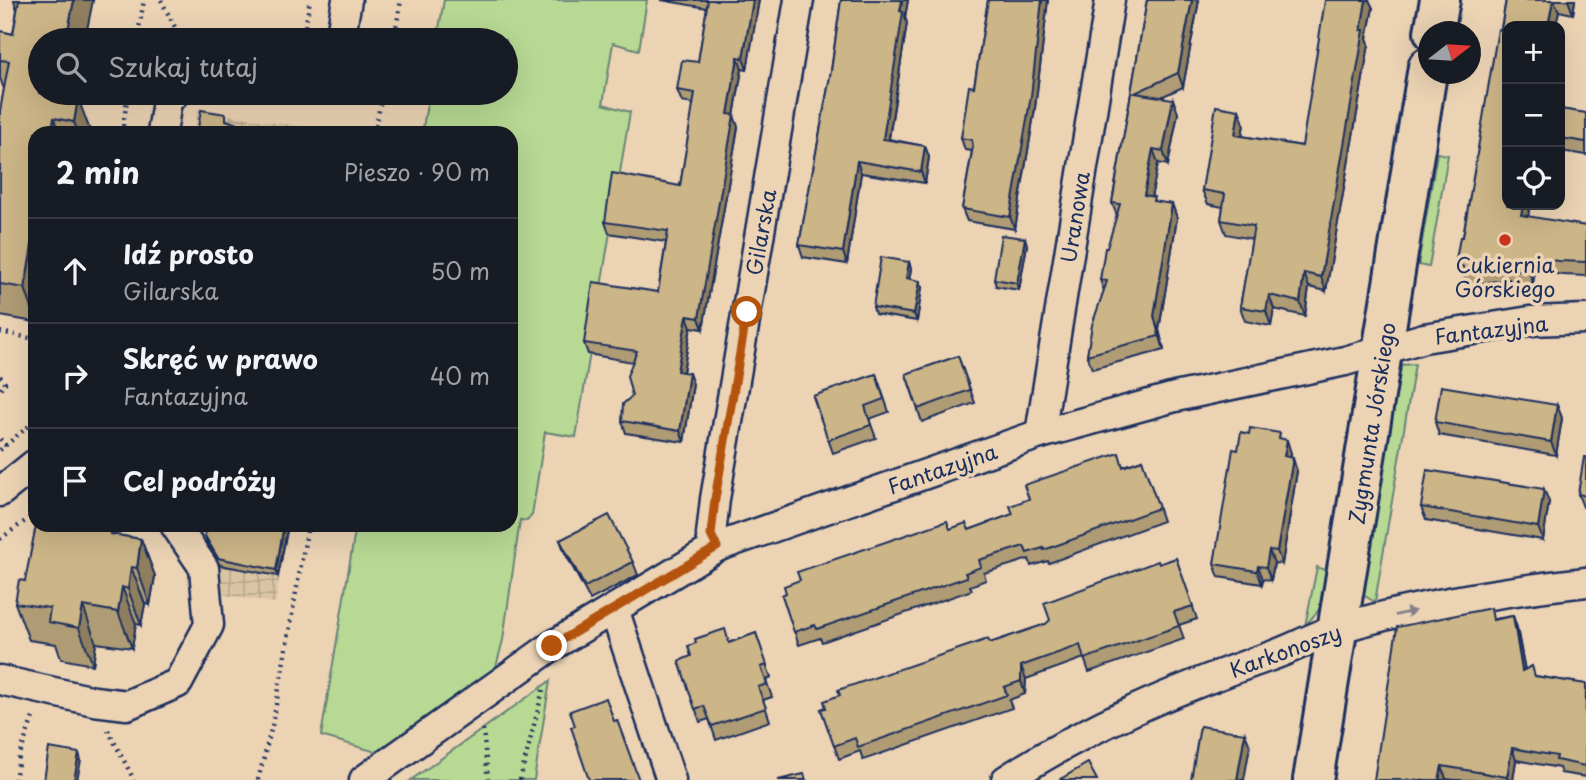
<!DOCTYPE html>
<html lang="pl">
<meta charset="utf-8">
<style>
body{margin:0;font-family:"Playpen Sans",sans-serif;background:#242831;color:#f1f3f6}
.controls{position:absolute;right:21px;top:21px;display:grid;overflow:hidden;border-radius:14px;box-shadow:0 7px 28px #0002}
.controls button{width:63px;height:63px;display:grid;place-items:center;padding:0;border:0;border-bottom:2px solid #363941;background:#171b24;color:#f1f3f6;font:35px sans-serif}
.compass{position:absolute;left:1418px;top:21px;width:63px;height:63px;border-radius:50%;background:#171b24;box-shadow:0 7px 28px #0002;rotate:73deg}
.stop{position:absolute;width:21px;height:21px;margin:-16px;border:5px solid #b45309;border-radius:50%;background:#fff}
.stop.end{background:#b45309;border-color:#fff;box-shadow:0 2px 7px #0008}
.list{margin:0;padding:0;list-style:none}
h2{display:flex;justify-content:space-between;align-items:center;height:91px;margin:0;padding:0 28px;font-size:30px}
h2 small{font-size:23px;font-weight:400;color:#9ea1a6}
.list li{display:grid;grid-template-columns:46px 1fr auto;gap:21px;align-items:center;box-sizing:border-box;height:105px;padding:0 28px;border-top:2px solid #363941}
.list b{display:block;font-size:26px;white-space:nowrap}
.list p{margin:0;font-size:23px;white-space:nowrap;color:#9ea1a6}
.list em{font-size:23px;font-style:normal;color:#9ea1a6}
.icon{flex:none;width:38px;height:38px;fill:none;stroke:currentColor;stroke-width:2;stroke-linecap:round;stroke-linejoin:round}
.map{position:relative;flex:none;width:1586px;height:780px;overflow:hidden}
.search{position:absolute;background:#171b24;box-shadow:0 7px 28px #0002;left:28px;top:28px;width:490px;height:77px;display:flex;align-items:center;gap:18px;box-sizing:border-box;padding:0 24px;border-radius:38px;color:#9ea1a6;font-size:26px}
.panel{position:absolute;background:#171b24;box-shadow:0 7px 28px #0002;left:28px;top:126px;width:490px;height:406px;border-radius:21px}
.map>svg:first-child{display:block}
.industrial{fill:url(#industrial-grid)}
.green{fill:#b7d993;stroke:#698478;stroke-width:2}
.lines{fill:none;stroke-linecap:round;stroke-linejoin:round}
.street-casing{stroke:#1b2f5e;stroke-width:33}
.secondary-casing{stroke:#1b2f5e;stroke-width:44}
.path{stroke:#1b2f5e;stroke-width:4.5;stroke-dasharray:2 5;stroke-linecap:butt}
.street{stroke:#ecd3b4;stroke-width:28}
.secondary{stroke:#ecd3b4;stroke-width:38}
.wall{fill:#af9c74;stroke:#1b2f5e;stroke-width:2}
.shaded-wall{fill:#8f7f5e;stroke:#1b2f5e;stroke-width:2}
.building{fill:#ccb587;stroke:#1b2f5e;stroke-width:2}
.oneway{fill:#848189}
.route{stroke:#b45309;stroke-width:9}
.poi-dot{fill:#c8321e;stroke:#ecd3b4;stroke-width:2.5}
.labels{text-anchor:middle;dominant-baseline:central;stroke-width:7;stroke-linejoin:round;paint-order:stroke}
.street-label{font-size:21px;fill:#1b2f5e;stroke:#ecd3b4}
.poi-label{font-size:21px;fill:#1b2f5e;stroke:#ecd3b4}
</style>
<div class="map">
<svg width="1586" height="780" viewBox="0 0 1586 780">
<defs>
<pattern id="industrial-grid" width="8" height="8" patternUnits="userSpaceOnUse" patternTransform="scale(1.75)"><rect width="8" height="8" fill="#dac4a3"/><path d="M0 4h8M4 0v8" fill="none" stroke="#baa98f"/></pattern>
</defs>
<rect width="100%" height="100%" fill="#ecd3b4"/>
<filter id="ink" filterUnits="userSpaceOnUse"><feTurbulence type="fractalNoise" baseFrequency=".0143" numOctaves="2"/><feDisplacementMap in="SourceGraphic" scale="14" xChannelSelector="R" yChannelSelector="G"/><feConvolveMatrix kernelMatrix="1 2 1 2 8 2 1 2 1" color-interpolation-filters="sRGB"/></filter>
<g filter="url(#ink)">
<!-- industrial -->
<g class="industrial">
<path d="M197,110l146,23h-149z"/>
<path d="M179,525h110l-14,78 -62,-10z"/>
</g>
<!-- green -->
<g class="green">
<path d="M444,0h203l-8,50 -26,-7 -10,61 27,8 -54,325 -31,-5 -13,83 -5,6 -7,-1 -17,120 -7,27 -120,85 -55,-16 35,-211h155v-392h-89l7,-40h77v-53h-69z"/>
<path d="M1437,153l11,2 -19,112 -11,-2z"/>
<path d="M1415,364l-40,238 -12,-7 37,-230z"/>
<path d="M1317,567l10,4 -5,35 -17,20z"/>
<path d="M550,681l-16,99h-123z"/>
</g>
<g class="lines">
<defs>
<g id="street">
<path d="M340,40l7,-40"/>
<path d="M162,133l5,-32 8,-8"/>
<path d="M1040,434l70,-434"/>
<path d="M0,492l35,-28"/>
<path d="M717,547l-6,-12 4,-36 84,-499"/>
<path d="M614,609l57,171"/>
<path d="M0,680l94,21 33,4 51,-22 31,-58 -5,-57 -29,-43"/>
<path d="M364,780l188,-134 165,-99 323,-113 135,-37 170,-36 79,-23 106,-17 56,-2"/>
<path d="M1006,780c82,-54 173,-92 265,-124 23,-8 45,-21 69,-28 80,-24 164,-37 246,-46"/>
</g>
<g id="secondary">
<path d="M1434,32l6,-32"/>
<path d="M1313,780l115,-713"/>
</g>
</defs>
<!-- street casing -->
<use href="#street" class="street-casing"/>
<!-- secondary casing -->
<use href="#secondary" class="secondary-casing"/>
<!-- path -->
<g class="path">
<path d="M161,0l18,35"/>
<path d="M137,40l7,-40"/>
<path d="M167,40l12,-5 26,5"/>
<path d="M303,40l7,-40"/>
<path d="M394,40l7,-40"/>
<path d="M369,93l12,4"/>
<path d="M122,133l6,-40"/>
<path d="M375,133l7,-40"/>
<path d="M0,332l35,7"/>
<path d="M0,376l5,7 -5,7"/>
<path d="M0,439l6,7"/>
<path d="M0,450l35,-29"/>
<path d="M0,539l35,-25"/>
<path d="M483,729l5,51"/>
<path d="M108,730l26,50"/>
<path d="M15,780l4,-23 14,-40"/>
<path d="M258,780l15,-58 35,-197"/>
<path d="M520,780l24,-94"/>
</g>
<!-- street -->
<use href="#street" class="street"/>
<!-- secondary -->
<use href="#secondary" class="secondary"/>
</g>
<!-- wall -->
<g class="wall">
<path d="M14,0h79l-53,93h36l-1,5 16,35h-56v189l-35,-6v-205l4,-22 -4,-11v-47l13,3 4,-24z"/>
<path d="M661,0h98l-12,70 -5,-1 -8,47 4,11 -35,202 -12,-2 -8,45 10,12 -9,58 -58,-9 -4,-12 10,-25 1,-34 -45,-8 -4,-11 74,-51 8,-50 -57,-9 -4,-11 75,-36 14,-82 -12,-2 -5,-12 21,-28 9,-54z"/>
<path d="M841,0h67l-3,17 2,6 -18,116 36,7 4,11 -4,26 -64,-10 -14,91 -44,-7 -4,-12 32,-174z"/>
<path d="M988,0h60l-13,108 -20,121 -48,-8 -5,-12 10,-58 -7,-1 -4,-12 13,-51z"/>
<path d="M1147,0h52l-16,87 -22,10 17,16 -10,52 -10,-2 -7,33 4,6 17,2 5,14 -18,112 5,20 -72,19 -5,-14 17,-64 -4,-11 17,-64 -5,-13z"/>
<path d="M1506,0h69l-2,14 -14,-3 -52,15 21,191 58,9v50l-23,-1 -28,-4 -2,12 -21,3 -3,-7 -38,6 -9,-10 -6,-15 7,-23z"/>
<path d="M1373,8l-6,30 2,6 -43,247 -17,-4 -4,29 -31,-7 -3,17 -26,-5 -5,-14 12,-68 -26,-5 -5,-14 2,-13 -15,-3 -6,-14 37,-80 5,14 -2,12 60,10z"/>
<path d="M1560,109l26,4v42l-26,-4z"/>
<path d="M1025,238l2,7 -8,45 -23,-4 -2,-7z"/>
<path d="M909,262l2,7 -2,10 13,8 -5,34 -42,-7 -2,-7z"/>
<path d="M958,356l17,47 -53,19 -16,-48z"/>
<path d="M876,374l13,38 -20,7 7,19 -43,15 -20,-57z"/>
<path d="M1557,405l5,13 -6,37 -117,-20 -4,-13z"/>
<path d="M1282,439l9,14v5l6,13 -15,93 -8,-1 -3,17 -8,-1 -1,5 -43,-7 -5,-13 24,-114z"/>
<path d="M1586,457v51l-3,-1 -5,-13z"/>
<path d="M1142,460l21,61 -114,42 -1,-2 -17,5 -2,-7 -45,14 2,7 -16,6 2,4 -150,52 -2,-4 -21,7 -17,-50 168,-66 19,1 44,-16 111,-48z"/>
<path d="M1549,502l-6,38 -117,-20 -5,-13z"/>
<path d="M288,525l-10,51 -58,-11 -13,-22 -2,-7z"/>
<path d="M115,535l26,4 14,37 -5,29 -5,-1 -4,21 -5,-1 -4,24 -36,-5 -3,22 -32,-6 -5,-15 -27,-4 -14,-37 10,-22z"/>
<path d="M560,540l73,22 5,13 -48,25 -25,-47z"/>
<path d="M1176,558l21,61 -18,6 5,14 -95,33 -5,-14 -58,21 -1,15 -16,6 3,8 -149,52 -3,-9 -21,8 -18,-50 169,-66 56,-19 113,-60z"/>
<path d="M1513,616l4,12 8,42 10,6 51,8v93l-25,-4 -2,-5 -43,-8 -3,20h-58l-9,-1 -72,1 121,-161z"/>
<path d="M756,633l15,45 -5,2 6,17 -9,3 7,21 -54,19 -7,-21 -9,3 -21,-61z"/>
</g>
<!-- shaded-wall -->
<g class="shaded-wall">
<path d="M74,0h19l-8,40h-19z"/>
<path d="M753,0h6l-12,70 -4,-12z"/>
<path d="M902,0h6l-3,17 2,6 -20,127 -4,-11z"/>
<path d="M1042,0h6l-13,108 -20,121 -5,-12z"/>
<path d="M1192,0h7l-16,87 -5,-14z"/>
<path d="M1366,0h3l4,8 -6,30 2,6 -43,247 -5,-14z"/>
<path d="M1553,0h1l5,11 -3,15h-8z"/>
<path d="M1568,0h7l-2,14z"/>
<path d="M738,57l4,12 -8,47 4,11 -35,202 -4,-11 29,-204z"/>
<path d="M59,93h17l-4,28 -14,-26z"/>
<path d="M78,98l13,35h-13l-4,-11z"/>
<path d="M1173,99l5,14 -10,52 -5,-14z"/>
<path d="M1239,110l5,14 -4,25 -5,-14z"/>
<path d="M54,118l5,15h-8z"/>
<path d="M925,146l4,11 -4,26 -4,-11z"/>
<path d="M1153,149l5,14 -9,46 -5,-14z"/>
<path d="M857,161l4,12 -14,91 -4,-12z"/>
<path d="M1172,204l5,14 -18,112 5,20 -10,-34z"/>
<path d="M1523,205h7l-4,25 -5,-15z"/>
<path d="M35,227v90l-10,-29z"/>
<path d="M1025,238l2,7 -8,45 -2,-7z"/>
<path d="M1530,256l5,15 -2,12 -5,-14z"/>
<path d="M909,262l2,7 -3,16 -2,-7z"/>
<path d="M1304,273l5,14 -4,29 -5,-14z"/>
<path d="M920,281l2,6 -5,34 -3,-7z"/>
<path d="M1269,295l5,14 -3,17 -5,-15z"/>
<path d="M687,316l4,11 -10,55 -4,-11z"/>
<path d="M689,373l4,11 -9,58 -4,-11z"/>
<path d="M1557,405l5,13 -6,37 -5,-13z"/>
<path d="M1287,440l4,13 -2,16 -5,-13z"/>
<path d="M1293,458l4,13 -15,93 -5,-13z"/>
<path d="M1544,489l5,13 -6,38 -5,-13z"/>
<path d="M112,525l13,36 -15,-27z"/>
<path d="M284,525h4l-10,51 -2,-6z"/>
<path d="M141,539l14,37 -5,29 -13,-37z"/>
<path d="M1269,550l5,13 -3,17 -5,-13z"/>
<path d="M1258,566l5,13 -1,5 -5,-13z"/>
<path d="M131,567l14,37 -4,21 -13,-36z"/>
<path d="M122,587l14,37 -4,24 -14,-36z"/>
<path d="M83,606l13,37 -3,22 -14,-37z"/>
<path d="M1513,616l4,12 10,55 -5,-12z"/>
<path d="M1021,666l5,13 -1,15 -4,-13z"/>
<path d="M1245,733l5,13 -6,34h-7z"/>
<path d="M1512,748l4,12 -3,20h-5l-1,-3z"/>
<path d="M79,753l2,7 -4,20h-3z"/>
<path d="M1442,766l4,13v1h-7z"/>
</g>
<!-- building -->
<g class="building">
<path d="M19,0h55l-8,40h-26v53h19l-1,2 20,3 -4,24 -20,-4 -3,15h-16v94l-10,61 -25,-4v-173l9,-50 -9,-1v-29l13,3z"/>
<path d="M708,0h45l-10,58 -5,-1 -10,57 6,1 -35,203 -12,-2 -10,55 12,2 -9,58 -58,-10 1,-17 9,-8 -5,-20 10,-25 -53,-8 9,-61 65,10 10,-61 -63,-9 7,-49 68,13 15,-93 -18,-3 5,-30 16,2z"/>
<path d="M841,0h61l-2,11 3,1 -20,127 42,7 -4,26 -64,-11 -14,91 -44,-7 32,-174z"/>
<path d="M988,0h54l-11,96 -21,121 -48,-8 11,-63 -1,-6 -11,-2 8,-52 5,1z"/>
<path d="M1147,0h45l-14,73 -43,20 38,6 -10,52 -10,-2 -9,46 10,2 -1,4 19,3 -18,112 5,20 -72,19 5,-30 15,-44 -7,-1 5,-32h2l13,-44 -8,-1z"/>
<path d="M1325,0h41l-5,30h3l-43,247 -17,-4 -4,29 -31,-7 -3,16 -26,-4 14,-81 -33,-6 4,-26 -23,-4 14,-84 23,4 -4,25 67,11z"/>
<path d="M1506,0h47l-5,26h-41v179h16l-2,10 65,11v36l-28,-1 -28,-5 -2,13 -22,2 -2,-6 -38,5 -10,-10 4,-23h3l35,-208 3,1z"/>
<path d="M1560,109l26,4v29l-26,-4z"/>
<path d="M201,110l25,4v6l14,5 44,4 22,4h-109z"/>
<path d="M1001,235l24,3 -8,45 -23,-4z"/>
<path d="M881,257l28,5 -3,16 14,3 -6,33 -41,-7z"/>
<path d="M958,356l12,34 -52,19 -12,-35z"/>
<path d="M876,374l8,25 -19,7 6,19 -43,15 -15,-44z"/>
<path d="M1441,386l116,19 -6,37 -116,-20z"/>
<path d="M1250,428l30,5 -1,5 8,2 -3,16 9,2 -16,93 -8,-1 -3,17 -8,-1 -1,5 -43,-7 19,-115 5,1 3,-18 8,2z"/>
<path d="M1119,453l4,14 19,-7 17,48 -115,42 -1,-2 -16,5 -3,-7 -45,14 2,7 -16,6 2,4 -150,52 -2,-4 -21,7 -12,-37 4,-2 -2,-7 16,-6 -3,-8 150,-51 3,8 16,-6 3,7 44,-16 -3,-8 19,-7 -5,-14z"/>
<path d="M1584,457h2v39l-8,-2z"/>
<path d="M1427,470l117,19 -6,38 -117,-20z"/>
<path d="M609,515l24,47 -48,25 -25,-47z"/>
<path d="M36,525h76l-2,9 31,5 -4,29 -6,-1 -3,22 -6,-2 -4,25 -35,-6 -4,22 -31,-6 2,-14 -35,-5 4,-23 6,1z"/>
<path d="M207,525h77l-8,45 -58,-12 -13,-22z"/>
<path d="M1176,558l17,48 -19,6 5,14 -95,33 -4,-14 -59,21v15l-17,6 3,8 -149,52 -3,-9 -21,8 -13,-37 5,-1 -2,-7 16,-6 -2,-5 150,-51 2,4 56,-19 4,-4 -6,-17 114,-42 1,3z"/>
<path d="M1491,608l2,12 20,-4 9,55 10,-5 3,10 51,8 -1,82 -29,-6 1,-4 -45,-8 -5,29 -65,-11 -3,14h-65l23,-153z"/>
<path d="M725,629l4,14 27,-10 11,32 -6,2 6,17 -9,3 8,21 -54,18 -8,-20 -9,3 -16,-48 12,-5 -3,-10 8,-3 -1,-4z"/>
<path d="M606,698l8,23 3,-1 22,60h-50l-18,-53 4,-1 -5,-15z"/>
<path d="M1200,726l45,7 -8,47h-46z"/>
<path d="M49,748l30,5 -5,27h-30z"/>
<path d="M1088,763l9,17h-38z"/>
<path d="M804,774l2,6h-28z"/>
</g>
<!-- one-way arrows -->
<defs><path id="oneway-solid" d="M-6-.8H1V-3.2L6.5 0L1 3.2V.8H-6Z" transform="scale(1.75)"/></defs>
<use class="oneway" href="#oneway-solid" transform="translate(1405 613) rotate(-13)"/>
</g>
<g class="lines" filter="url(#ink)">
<!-- route -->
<path class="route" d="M552,646l165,-99 -6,-12 4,-36 32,-187"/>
</g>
<!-- markers -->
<circle class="poi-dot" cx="1505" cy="240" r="7"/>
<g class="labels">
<!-- street labels -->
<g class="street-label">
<text transform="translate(1074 217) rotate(-81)">Uranowa</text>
<text transform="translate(760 232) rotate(-80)">Gilarska</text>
<text transform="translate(1491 329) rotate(-7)">Fantazyjna</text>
<text transform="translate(1371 423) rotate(-81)">Zygmunta Jórskiego</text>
<text transform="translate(942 468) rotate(-19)">Fantazyjna</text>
<text transform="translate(1285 650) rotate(-20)">Karkonoszy</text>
</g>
<!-- poi labels -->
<g class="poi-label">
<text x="1505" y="264">Cukiernia<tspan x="1505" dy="24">Górskiego</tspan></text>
</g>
</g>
</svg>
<div class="controls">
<button>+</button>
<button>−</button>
<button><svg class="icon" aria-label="locate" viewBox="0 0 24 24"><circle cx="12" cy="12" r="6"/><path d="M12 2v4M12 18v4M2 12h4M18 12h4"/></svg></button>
</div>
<svg class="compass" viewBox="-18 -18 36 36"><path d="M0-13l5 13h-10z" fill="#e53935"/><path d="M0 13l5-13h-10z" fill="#9ea1a6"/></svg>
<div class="stop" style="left:747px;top:312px"></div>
<div class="stop end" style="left:552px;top:646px"></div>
<div class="search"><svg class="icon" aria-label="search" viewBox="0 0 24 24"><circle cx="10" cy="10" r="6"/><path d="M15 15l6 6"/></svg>Szukaj tutaj</div>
<section class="panel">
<h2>2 min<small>Pieszo · 90 m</small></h2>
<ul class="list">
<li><svg class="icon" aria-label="ahead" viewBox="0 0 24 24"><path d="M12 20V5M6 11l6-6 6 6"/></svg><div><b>Idź prosto</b><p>Gilarska</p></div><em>50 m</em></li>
<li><svg class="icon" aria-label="right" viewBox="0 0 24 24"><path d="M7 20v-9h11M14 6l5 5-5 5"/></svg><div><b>Skręć w prawo</b><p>Fantazyjna</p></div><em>40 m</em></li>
<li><svg class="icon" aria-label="arrive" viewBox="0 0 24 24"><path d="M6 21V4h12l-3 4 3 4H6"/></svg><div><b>Cel podróży</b></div></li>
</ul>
</section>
</div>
